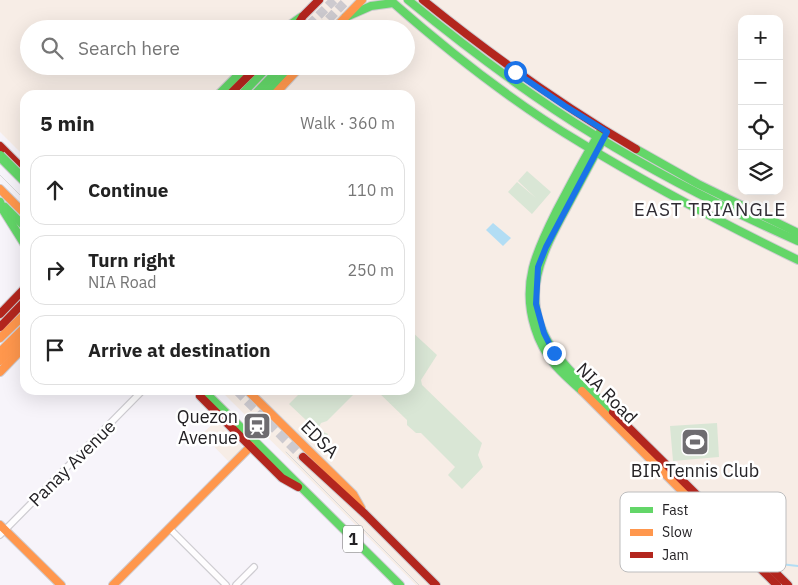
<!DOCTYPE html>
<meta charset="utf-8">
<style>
body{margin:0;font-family:"IBM Plex Sans",sans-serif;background:#f6f6f6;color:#222}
.controls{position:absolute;right:15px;top:15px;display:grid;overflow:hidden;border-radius:10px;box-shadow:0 5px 20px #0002}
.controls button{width:45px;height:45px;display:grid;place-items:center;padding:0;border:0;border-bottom:1px solid #e0e0e0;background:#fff;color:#222;font:25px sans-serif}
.stop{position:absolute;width:15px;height:15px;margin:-11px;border:4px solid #1a73e8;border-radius:50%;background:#fff}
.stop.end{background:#1a73e8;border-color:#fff;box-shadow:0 1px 5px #0008}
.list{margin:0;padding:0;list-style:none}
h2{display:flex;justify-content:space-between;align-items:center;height:65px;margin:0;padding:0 20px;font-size:21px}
h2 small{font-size:16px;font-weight:400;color:#767676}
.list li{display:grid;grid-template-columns:32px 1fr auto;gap:15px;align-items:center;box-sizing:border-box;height:70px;margin:0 10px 10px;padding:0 10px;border:1px solid #e0e0e0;border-radius:15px}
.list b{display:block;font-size:19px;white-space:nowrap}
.list p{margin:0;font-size:16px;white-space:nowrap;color:#767676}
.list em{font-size:16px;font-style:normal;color:#767676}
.icon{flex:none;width:28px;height:28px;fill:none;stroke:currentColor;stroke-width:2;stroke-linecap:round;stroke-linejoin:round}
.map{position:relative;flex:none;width:798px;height:585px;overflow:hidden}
.search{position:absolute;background:#fff;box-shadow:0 5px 20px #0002;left:20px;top:20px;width:395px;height:55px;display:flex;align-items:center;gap:12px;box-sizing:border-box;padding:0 18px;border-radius:28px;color:#767676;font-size:19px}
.panel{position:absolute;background:#fff;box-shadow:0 5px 20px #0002;left:20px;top:90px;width:395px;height:305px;border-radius:15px}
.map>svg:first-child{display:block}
.commercial{fill:#f7ede6;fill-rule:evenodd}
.green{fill:#d9e6d5}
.water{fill:#b2ddf4}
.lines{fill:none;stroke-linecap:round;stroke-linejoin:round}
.stream{stroke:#b2ddf4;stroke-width:2}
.primary-tunnel{stroke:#cdcacf;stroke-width:9;stroke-dasharray:9 4.5;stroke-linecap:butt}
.highway-tunnel{stroke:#cdcacf;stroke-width:10;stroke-dasharray:10 5;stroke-linecap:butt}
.street-casing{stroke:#ceccd1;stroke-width:8}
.fast-casing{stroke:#ceccd1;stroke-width:10}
.slow-casing{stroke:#ceccd1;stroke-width:10}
.jam-casing{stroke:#ceccd1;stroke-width:10}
.street{stroke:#fefdfe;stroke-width:5.5}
.fast{stroke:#63d668;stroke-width:8}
.slow{stroke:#ff974d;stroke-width:8}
.jam{stroke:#b3261e;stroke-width:8}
.tram{stroke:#d8d8da;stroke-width:1}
.fast-bridge-casing{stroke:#ceccd1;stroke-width:12;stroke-linecap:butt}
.fast-bridge{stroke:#63d668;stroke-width:10}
.route{stroke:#1a73e8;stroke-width:6}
.labels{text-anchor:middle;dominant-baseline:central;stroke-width:5;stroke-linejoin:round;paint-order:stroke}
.shield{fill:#fff;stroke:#666466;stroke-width:1}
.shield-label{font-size:16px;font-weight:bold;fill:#242225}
.street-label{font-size:18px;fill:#242225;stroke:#fff}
.poi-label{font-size:18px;fill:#242225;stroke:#fff;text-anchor:end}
.neighbourhood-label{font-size:19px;letter-spacing:1px;fill:#312d34;stroke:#fff}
.key{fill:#fff;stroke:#bdbdbe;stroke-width:1}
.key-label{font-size:14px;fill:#242225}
</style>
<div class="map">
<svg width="798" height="585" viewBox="0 0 798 585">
<rect width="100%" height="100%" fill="#f7f4fa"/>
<!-- commercial -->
<g class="commercial">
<path d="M0,0h798v585h-382l-196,-195h190v-295h-385v62l-25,-25zM742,19h37v172h-37zM29,29h377v37h-377z"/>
<path d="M217,420l25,27v3l-13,12 -27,-28z"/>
</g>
<!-- green -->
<g class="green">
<path d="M527,171l24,21 -19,22 -24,-22 9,-10 19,16 -18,-17z"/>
<path d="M410,330l27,25 -16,25 1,5 60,58 -4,12 5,12 -21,22 -14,-14 7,-8 -34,-34h-5l-9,-8v-5l-31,-30h34z"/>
<path d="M303,390h55l-31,31 -6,2 -2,4 2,4 7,3 -3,4 -36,-34z"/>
<path d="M717,423l2,34 -46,4 -3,-35z"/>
</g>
<!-- water -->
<path class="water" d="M493,223l18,15 -8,8 -17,-16z"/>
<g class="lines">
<!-- stream -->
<path class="stream" d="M780,564l18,2"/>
<!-- primary-tunnel -->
<g class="primary-tunnel">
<path d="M309,25l25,-25"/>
<path d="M319,29l28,-29"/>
</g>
<!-- highway-tunnel -->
<path class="highway-tunnel" d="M237,390l66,67"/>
<defs>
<g id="street">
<path d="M169,528l57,57"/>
<path d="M0,535l143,-145"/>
<path d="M236,585l18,-18"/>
</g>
<g id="fast">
<path d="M390,0c59,52 124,103 191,143 70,43 143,81 217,117"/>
<path d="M408,0c60,49 122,96 188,136 65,40 132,74 202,105"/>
<path d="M346,17l25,-11 22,-3"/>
<path d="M284,29l17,-12"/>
<path d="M305,29l4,-4"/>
<path d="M218,95l29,-29"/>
<path d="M241,95l28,-29"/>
<path d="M254,95l28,-29"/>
<path d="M264,95l29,-29"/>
<path d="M607,132c-13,24 -25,47 -38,71 -26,48 -52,93 -17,145 17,25 40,44 61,64"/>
<path d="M636,149l62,35 100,49"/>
<path d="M0,202l3,8 22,35"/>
<path d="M5,207l20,20"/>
<path d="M204,391l196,194"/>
<path d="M582,391c-9,-8 -19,-17 -27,-26 -9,-11 -16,-24 -20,-37 -14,-44 1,-76 21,-116 15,-28 29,-56 46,-83"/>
</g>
<g id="slow">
<path d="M334,29l28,-29"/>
<path d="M274,95l27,-29"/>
<path d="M0,189l25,25"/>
<path d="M0,338l22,-21"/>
<path d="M0,352l25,-25"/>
<path d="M0,361l25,-25"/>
<path d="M0,372l25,-26"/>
<path d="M247,390l106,104 8,14"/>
<path d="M582,391l138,138"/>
<path d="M0,525l61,60"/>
<path d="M113,585l138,-139"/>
</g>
<g id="jam">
<path d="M423,0c68,55 138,105 213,149"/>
<path d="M295,29l8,-13 16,-16"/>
<path d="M229,95l29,-29"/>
<path d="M0,146l25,25"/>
<path d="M0,314l25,-26"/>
<path d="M0,327l25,-26"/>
<path d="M200,396l82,82 16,9"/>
<path d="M613,412l175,173"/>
<path d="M303,457l62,57 71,71"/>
<path d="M720,529l57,56"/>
</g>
</defs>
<!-- street casing -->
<use href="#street" class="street-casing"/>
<!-- fast casing -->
<use href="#fast" class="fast-casing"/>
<!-- slow casing -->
<use href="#slow" class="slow-casing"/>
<!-- jam casing -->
<use href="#jam" class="jam-casing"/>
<!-- street -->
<use href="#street" class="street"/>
<!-- fast -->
<use href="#fast" class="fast"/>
<!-- slow -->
<use href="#slow" class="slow"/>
<!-- jam -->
<use href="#jam" class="jam"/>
<!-- tram -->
<g class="tram">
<path d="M0,175l25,25"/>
<path d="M286,452l133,133"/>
</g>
<defs>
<path id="fast-bridge" d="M0,156l25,25"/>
</defs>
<!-- fast-bridge casing -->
<use href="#fast-bridge" class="fast-bridge-casing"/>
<!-- fast-bridge -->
<use href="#fast-bridge" class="fast-bridge"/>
</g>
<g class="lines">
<!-- route -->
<path class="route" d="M515,72l50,34 42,26 -61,115 -8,20 -2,37 8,29 10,20"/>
</g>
<!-- icons -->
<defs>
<symbol id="station-square" viewBox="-11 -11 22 22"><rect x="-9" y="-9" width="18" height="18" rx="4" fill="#6e6c70" stroke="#fff"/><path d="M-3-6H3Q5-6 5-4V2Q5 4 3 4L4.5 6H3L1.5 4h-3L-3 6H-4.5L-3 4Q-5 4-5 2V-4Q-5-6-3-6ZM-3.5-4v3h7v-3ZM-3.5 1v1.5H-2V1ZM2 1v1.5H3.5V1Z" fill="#fff"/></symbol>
<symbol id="stadium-square" viewBox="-11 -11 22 22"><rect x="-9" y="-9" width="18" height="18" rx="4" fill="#6e6c70" stroke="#fff"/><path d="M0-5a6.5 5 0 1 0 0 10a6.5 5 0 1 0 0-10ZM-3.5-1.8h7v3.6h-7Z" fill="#fff"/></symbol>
</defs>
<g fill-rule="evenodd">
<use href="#station-square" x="241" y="410" width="32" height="32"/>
<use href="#stadium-square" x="679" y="426" width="32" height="32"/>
</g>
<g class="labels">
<!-- shield labels -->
<rect class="shield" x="343" y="525.5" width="20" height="27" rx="4"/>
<g class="shield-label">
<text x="353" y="539">1</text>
</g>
<!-- street labels -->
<g class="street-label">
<text transform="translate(607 393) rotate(45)">NIA Road</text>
<text transform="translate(320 439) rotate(45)">EDSA</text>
<text transform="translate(72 463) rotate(-45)">Panay Avenue</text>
</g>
<!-- poi labels -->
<g class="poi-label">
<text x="238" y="416">Quezon<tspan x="238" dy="21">Avenue</tspan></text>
<text x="695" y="470" text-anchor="middle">BIR Tennis Club</text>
</g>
<!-- neighbourhood labels -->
<g class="neighbourhood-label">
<text x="710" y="209">EAST TRIANGLE</text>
</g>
</g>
<!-- legend -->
<rect x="620" y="492" width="166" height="80" rx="8" class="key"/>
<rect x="630" y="507" width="23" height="6" fill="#63d668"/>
<rect x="630" y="529" width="23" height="7" fill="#ff974d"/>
<rect x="630" y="552" width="23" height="6" fill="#b3261e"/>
<g class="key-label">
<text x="662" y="515">Fast</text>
<text x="662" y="537">Slow</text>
<text x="662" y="560">Jam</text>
</g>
</svg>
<div class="controls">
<button>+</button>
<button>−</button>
<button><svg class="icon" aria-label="locate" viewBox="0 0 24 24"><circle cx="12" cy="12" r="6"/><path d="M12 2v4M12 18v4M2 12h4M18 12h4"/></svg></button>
<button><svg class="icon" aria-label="layers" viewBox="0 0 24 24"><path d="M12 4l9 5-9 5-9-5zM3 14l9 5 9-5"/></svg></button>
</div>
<div class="stop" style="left:515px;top:72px"></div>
<div class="stop end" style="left:554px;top:353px"></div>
<div class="search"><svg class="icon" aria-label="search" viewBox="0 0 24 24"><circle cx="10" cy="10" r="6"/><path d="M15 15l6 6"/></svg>Search here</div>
<section class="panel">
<h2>5 min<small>Walk · 360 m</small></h2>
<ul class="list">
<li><svg class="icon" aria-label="ahead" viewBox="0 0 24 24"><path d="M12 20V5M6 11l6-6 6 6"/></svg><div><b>Continue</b></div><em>110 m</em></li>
<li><svg class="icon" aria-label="right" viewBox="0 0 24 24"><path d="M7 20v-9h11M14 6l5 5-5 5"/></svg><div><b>Turn right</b><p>NIA Road</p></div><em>250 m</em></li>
<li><svg class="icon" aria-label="arrive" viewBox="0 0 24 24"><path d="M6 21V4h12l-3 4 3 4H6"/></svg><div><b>Arrive at destination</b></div></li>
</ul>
</section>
</div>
